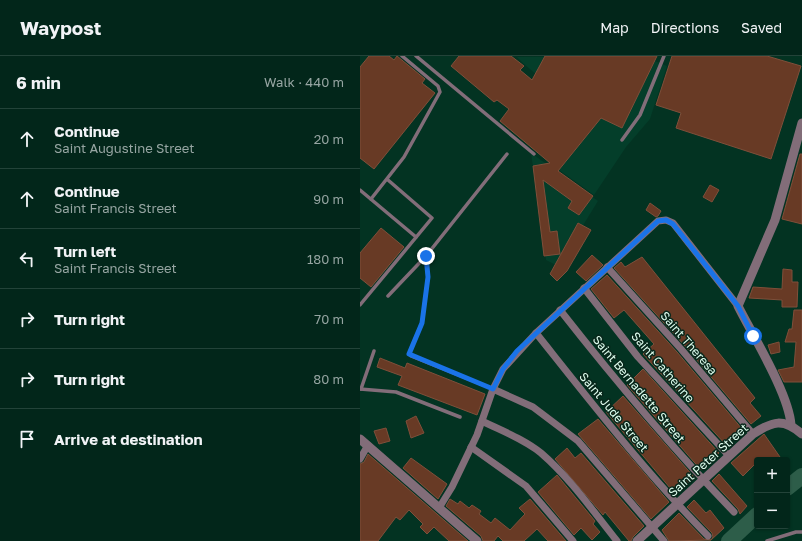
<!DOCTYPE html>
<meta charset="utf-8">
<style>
body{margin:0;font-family:"Golos Text",sans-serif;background:#0c2e23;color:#f1f3f6}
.controls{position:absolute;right:12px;bottom:12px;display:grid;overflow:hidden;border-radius:4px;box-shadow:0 1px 3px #0004}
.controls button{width:36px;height:36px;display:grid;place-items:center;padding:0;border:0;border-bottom:1px solid #234339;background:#02261a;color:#f1f3f6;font:20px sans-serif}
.stop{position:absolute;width:12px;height:12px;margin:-9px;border:3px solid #1a73e8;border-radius:50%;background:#fff}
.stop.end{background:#1a73e8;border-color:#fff;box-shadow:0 1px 4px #0008}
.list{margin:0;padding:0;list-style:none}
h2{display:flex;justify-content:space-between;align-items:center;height:52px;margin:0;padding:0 16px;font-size:17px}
h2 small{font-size:13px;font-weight:400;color:#96a5a2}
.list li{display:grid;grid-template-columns:26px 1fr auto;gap:12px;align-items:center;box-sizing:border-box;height:60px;padding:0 16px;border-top:1px solid #234339}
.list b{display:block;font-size:15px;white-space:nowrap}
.list p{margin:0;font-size:13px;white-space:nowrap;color:#96a5a2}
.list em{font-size:13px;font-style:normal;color:#96a5a2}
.icon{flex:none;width:22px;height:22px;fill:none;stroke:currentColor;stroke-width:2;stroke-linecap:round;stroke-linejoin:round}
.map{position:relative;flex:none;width:442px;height:485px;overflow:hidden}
header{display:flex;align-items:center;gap:24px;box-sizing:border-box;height:56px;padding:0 20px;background:#02261a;border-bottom:1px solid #234339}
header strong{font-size:19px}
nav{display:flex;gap:22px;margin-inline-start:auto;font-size:14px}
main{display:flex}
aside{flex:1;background:#02261a}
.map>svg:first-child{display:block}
.built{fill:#043e2a}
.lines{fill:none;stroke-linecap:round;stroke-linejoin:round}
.river{stroke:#2d5d49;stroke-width:16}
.building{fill:#683a25;stroke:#7f4f3a}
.service{stroke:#826d79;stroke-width:3.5}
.minor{stroke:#826d79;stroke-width:7}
.tertiary{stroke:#826d79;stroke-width:9}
.route{stroke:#1a73e8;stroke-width:5}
.labels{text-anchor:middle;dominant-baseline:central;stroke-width:3;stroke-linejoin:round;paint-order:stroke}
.street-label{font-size:12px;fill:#dffdee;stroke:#08271b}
</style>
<header>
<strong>Waypost</strong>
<nav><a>Map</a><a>Directions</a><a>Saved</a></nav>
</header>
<main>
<aside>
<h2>6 min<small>Walk · 440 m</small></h2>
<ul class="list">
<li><svg class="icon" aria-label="ahead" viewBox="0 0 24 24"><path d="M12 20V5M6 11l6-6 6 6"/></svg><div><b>Continue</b><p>Saint Augustine Street</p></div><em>20 m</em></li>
<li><svg class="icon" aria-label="ahead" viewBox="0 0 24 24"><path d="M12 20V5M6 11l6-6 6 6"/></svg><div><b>Continue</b><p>Saint Francis Street</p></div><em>90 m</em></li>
<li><svg class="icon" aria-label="left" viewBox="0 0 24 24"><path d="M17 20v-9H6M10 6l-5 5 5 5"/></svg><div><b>Turn left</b><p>Saint Francis Street</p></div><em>180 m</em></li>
<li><svg class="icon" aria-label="right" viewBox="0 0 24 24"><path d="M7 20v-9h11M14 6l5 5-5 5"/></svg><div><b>Turn right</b></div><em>70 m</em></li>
<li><svg class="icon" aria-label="right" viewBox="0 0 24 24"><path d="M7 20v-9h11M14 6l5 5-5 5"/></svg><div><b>Turn right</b></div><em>80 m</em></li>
<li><svg class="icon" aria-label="arrive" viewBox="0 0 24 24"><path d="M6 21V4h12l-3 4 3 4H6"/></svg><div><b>Arrive at destination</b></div></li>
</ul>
</aside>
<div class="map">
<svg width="442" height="485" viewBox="0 0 442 485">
<rect width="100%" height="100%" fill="#033322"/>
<!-- built -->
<g class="built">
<path d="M297,0l-2,5 12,5 -17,53 -24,28 -32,48 -35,-25 42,-52 -31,-15 -46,-39 -7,-7z"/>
<path d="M171,97l67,48 -40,65 -12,-6z"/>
</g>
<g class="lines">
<!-- river -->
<g class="river">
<path d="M427,432l15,-12"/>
<path d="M369,485l28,-26"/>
</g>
</g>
<!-- building -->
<g class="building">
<path d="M9,0h20l5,4 3,-4 28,23 -3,4 13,10 -61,76 -14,-11v-91z"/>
<path d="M99,0h52l13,10 -4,4 12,10 13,-24h112l-35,72 -21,-10 -43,53 35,25 -14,19 -11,-7 4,-7 -29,-21 7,52 7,-1 3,23 -16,2 -11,-90 17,-3 -50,-42 9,-12 -12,-9 -3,2 -43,-36z"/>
<path d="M312,0h95l34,10 -30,93 -95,-31 5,-15 -25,-8z"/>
<path d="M440,98h2v70l-20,-5z"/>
<path d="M350,129l9,5 -7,12 -9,-5z"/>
<path d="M290,147l11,8 -3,5 -2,1 -10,-7z"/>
<path d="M218,167l13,7 -24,41 -10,10 -7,-7z"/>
<path d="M21,172l23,19 -33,40 -11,-9v-25z"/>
<path d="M232,199l11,10 -17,16 -10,-9z"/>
<path d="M282,201l113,141 -5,5 11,13 -10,8 -66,-78 -71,-78 7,-6 4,5z"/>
<path d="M423,213l9,1v12h6l-1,25h-15v-7l-33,-2 4,-11 29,2z"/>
<path d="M247,219l70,77 66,78 -17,15 -83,-91 11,-10 -30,-34 -10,8 -23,-29z"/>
<path d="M434,254h8v72h-18l-6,-12 16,-3 2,-25h-11l4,-13h3z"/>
<path d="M419,286l1,10 -9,2 -3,-9z"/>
<path d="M20,302l25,10 2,-5 78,31 -8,21 -79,-30 4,-9 -25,-9z"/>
<path d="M283,313l76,84 -18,17 -74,-85z"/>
<path d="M263,340l71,81 -18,18 -70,-83z"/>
<path d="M56,360l8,17 -13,5 -5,-17z"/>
<path d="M238,363l71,83 -18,17 -73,-85z"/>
<path d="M26,372l4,13 -11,3 -5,-13z"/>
<path d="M404,378l16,23 -3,3h-20v2l-14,14 -12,-13z"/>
<path d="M207,392l8,10 6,-5 63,73 -11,11 -2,4h-2l-24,-29 -2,3 -48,-56z"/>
<path d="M8,398l100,87h-19l-15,-14 -7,7 -7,-7 3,-3 -14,-14 -9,10 -4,-3 -18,24h-18v-77l4,-2z"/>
<path d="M51,402l36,26 -9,15 -35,-31z"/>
<path d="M359,418l28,32 -7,8 -2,-5 -26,-28z"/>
<path d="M197,419l38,46 -2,3 7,8 -8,8 -11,-12 -7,7 -36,-43z"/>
<path d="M90,443l8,5 2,-3 9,7 3,-3 9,6 -2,3 12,9 4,-5 15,12 15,-16 -6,-6 11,-9 36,42h-18l-11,-12 -13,12h-21l-5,-5 -4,5h-11l-2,-5 -35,-30z"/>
<path d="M334,444l12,13 4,-3 14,18 -13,12 2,-3 -1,-4 -25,-26z"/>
<path d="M319,457l25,26 7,1 -42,1 -7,-11z"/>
</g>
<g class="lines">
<!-- service -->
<g class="service">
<path d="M56,0l118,98"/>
<path d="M262,84l18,-25 24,-59"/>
<path d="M0,134l56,47"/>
<path d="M11,143l33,-42 36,-65 -2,-6 -36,-30"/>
<path d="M66,200l2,21 -6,46 -13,31 2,2 82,33"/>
<path d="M28,240l38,-40 81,-102"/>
<path d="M0,249l72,-87 -44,-38"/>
<path d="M0,333l36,3 64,25"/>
<path d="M1,333l13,-38"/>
<path d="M407,485l29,-9h6"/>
</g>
<!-- minor -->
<g class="minor">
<path d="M247,211l74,82 72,85"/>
<path d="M224,232l54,69 91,99"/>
<path d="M200,254c55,70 112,138 174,202"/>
<path d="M176,277c55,69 110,140 172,203"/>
<path d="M133,333l40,18 45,34 86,100"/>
<path d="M122,365c20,10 42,18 59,32 29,25 52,58 76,88"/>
<path d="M111,391l55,39 47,55"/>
<path d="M0,403l8,-14"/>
<path d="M79,452l13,-21 25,-52 16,-46 10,-20 33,-36 122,-112 8,-1 7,3 65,83"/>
</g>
<!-- tertiary -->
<g class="tertiary">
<path d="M431,369c-2,-31 -38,-89 -53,-119l37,-86 27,-97"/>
<path d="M0,383l117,102"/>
<path d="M277,485l116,-107c20,-13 30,-16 49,0"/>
</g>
</g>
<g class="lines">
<!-- route -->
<path class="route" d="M66,200l2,21 -6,46 -13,31 84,35 10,-20 14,-18 141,-130 8,-1 7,4 65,82 15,30"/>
</g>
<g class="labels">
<!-- street labels -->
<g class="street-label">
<text transform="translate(329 287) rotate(49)">Saint Theresa</text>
<text transform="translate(303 311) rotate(49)">Saint Catherine</text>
<text transform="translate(279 333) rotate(50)">Saint Bernadette Street</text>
<text transform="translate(254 356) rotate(50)">Saint Jude Street</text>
<text transform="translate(348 404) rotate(-42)">Saint Peter Street</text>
</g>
</g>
</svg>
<div class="controls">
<button>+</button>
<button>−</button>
</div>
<div class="stop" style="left:393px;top:280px"></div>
<div class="stop end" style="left:66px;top:200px"></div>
</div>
</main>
